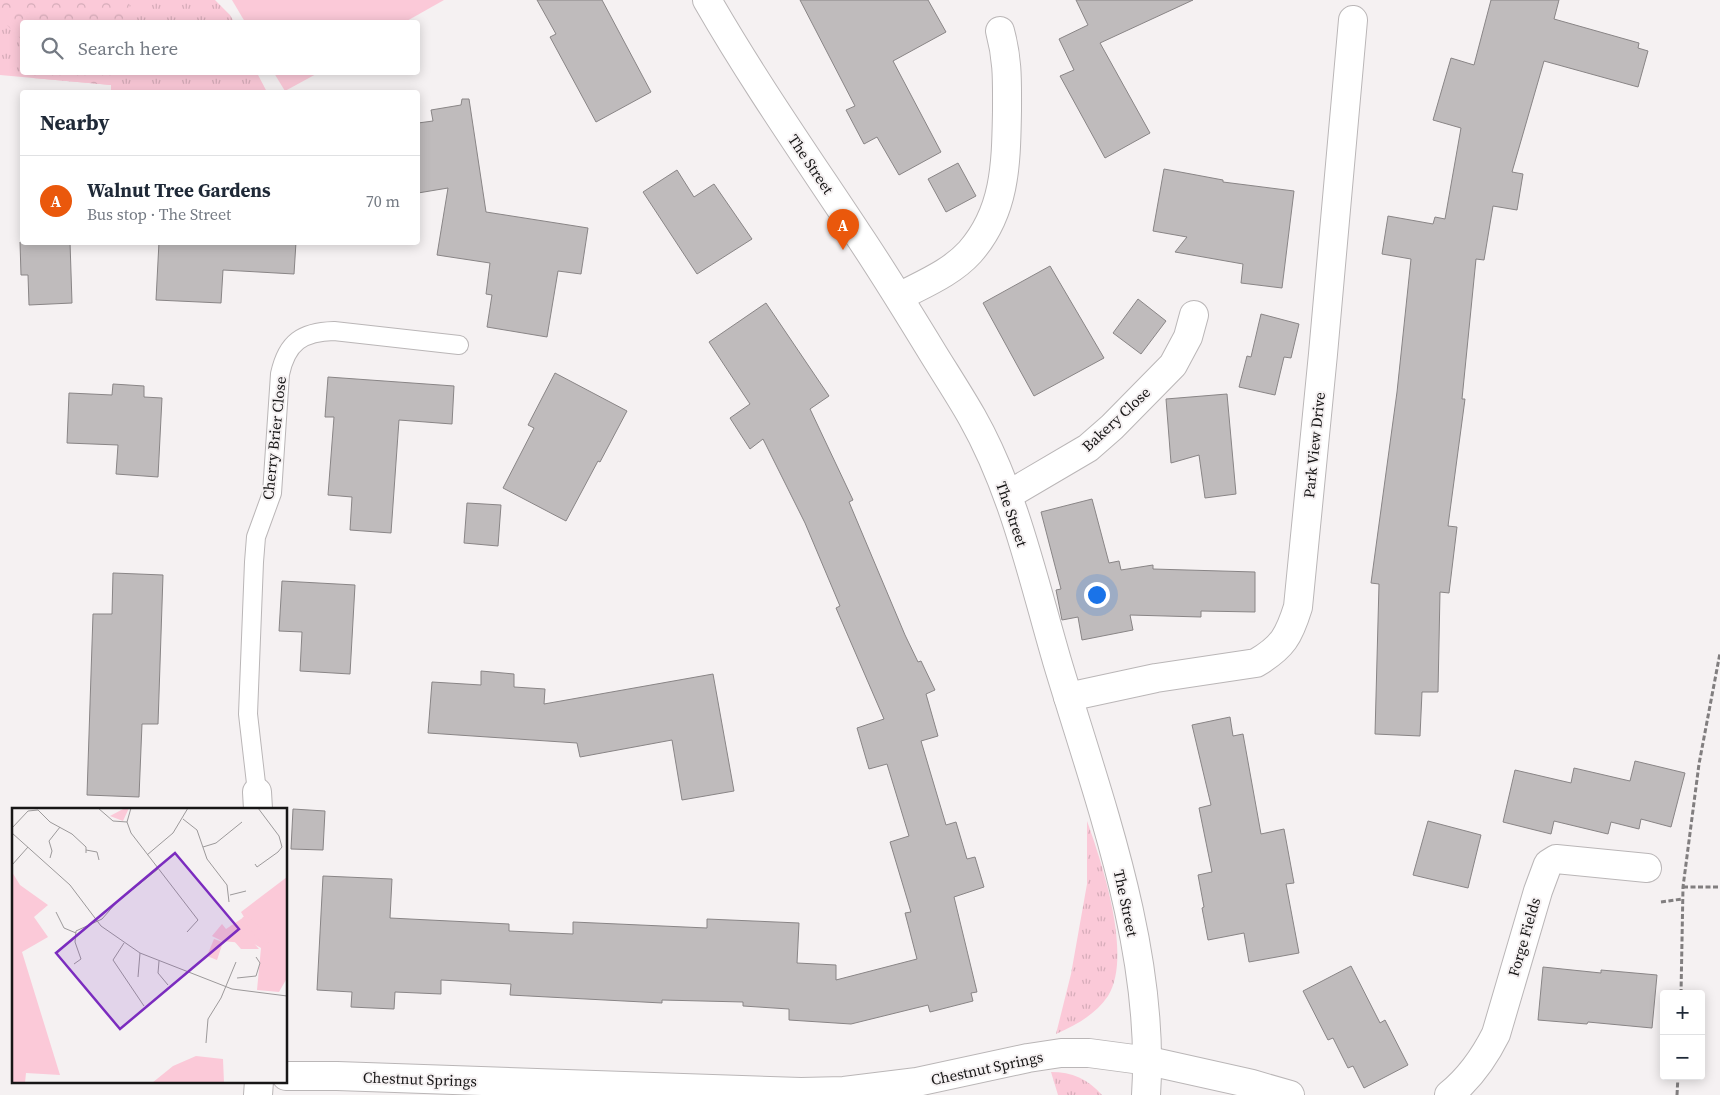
<!DOCTYPE html>
<meta charset="utf-8">
<style>
body{margin:0;font-family:"Source Serif 4",serif;background:#f2f2f3;color:#1f2937}
.controls{position:absolute;right:15px;bottom:15px;display:grid;overflow:hidden;border-radius:5px;box-shadow:0 2px 12px #0003}
.controls button{width:45px;height:45px;display:grid;place-items:center;padding:0;border:0;border-bottom:1px solid #e0e1e3;background:#fff;color:#1f2937;font:25px sans-serif}
.you{position:absolute;left:1096px;top:594px;width:18px;height:18px;margin:-12px;border:4px solid #fff;border-radius:50%;background:#1a73e8;box-shadow:0 0 0 8px #1a73e833}
.badge{display:grid;place-items:center;width:32px;height:32px;border-radius:50%;background:#ea580c;color:#fff;font-size:16px;font-weight:700}
.pin{position:absolute;translate:-50% -41px;filter:drop-shadow(0 1px 2px #0008)}
.pin::after{content:'';position:absolute;top:26px;width:18px;height:15px;background:inherit;clip-path:polygon(0 0,100% 0,50% 100%)}
.list{margin:0;padding:0;list-style:none}
h2{display:flex;justify-content:space-between;align-items:center;height:65px;margin:0;padding:0 20px;font-size:21px}
h2 small{font-size:16px;font-weight:400;color:#747a83}
.list li{display:grid;grid-template-columns:32px 1fr auto;gap:15px;align-items:center;box-sizing:border-box;height:90px;padding:0 20px;border-top:1px solid #e0e1e3}
.list b{display:block;font-size:19px;white-space:nowrap}
.list p{margin:0;font-size:16px;white-space:nowrap;color:#747a83}
.list em{font-size:16px;font-style:normal;color:#747a83}
.icon{flex:none;width:28px;height:28px;fill:none;stroke:currentColor;stroke-width:2;stroke-linecap:round;stroke-linejoin:round}
.map{position:relative;flex:none;width:1720px;height:1095px;overflow:hidden}
.search{position:absolute;background:#fff;box-shadow:0 2px 12px #0003;left:20px;top:20px;width:400px;height:55px;display:flex;align-items:center;gap:12px;box-sizing:border-box;padding:0 18px;border-radius:5px;color:#747a83;font-size:19px}
.panel{position:absolute;background:#fff;box-shadow:0 2px 12px #0003;left:20px;top:90px;width:400px;height:155px;border-radius:5px}
.map>svg:first-child{display:block}
.grass{fill:url(#grass-tufts)}
.forest{fill:url(#forest-crowns)}
.park{fill:#fbc9d8}
.building{fill:#bfbbbc;stroke:#898586}
.lines{fill:none;stroke-linecap:round;stroke-linejoin:round}
.lane-casing{stroke:#bab6b7;stroke-width:20}
.street-casing{stroke:#bab6b7;stroke-width:30}
.secondary-casing{stroke:#bab6b7;stroke-width:30}
.path{stroke:#817e7f;stroke-width:3;stroke-dasharray:5 2.5;stroke-linecap:butt}
.lane{stroke:#fff;stroke-width:18}
.street{stroke:#fff;stroke-width:28}
.secondary{stroke:#fff;stroke-width:28}
.labels{text-anchor:middle;dominant-baseline:central;stroke-width:4;stroke-linejoin:round;paint-order:stroke}
.street-label{font-size:15px;fill:#171616;stroke:#f5f1f2}
.inset-road{fill:none;stroke:#9c999a;stroke-width:1}
.view{fill:#7b2cbf;fill-opacity:0.15;stroke:#7b2cbf;stroke-width:2.5}
.inset-edge{fill:none;stroke:#171616;stroke-width:2.5}
</style>
<div class="map">
<svg width="1720" height="1095" viewBox="0 0 1720 1095">
<defs>
<pattern id="grass-tufts" width="24" height="20" patternUnits="userSpaceOnUse" patternTransform="scale(1.25)"><rect width="24" height="20" fill="#fbc9d8"/><path d="M3 7l-1-3M5 7V3M7 7l1-3M15 17l-1-3M17 17v-4M19 17l1-3" fill="none" stroke="#d6acb9"/></pattern>
<pattern id="forest-crowns" width="20" height="18" patternUnits="userSpaceOnUse" patternTransform="scale(1.25)"><rect width="20" height="18" fill="#fbc9d8"/><path d="M2 6a3 3 0 1 1 6 0M12 15a3 3 0 1 1 6 0" fill="none" stroke="#d6acb9"/></pattern>
</defs>
<rect width="100%" height="100%" fill="#f5f1f2"/>
<!-- grass -->
<g class="grass">
<path d="M0,0h215l15,15 4,7h-212v50l235,1 10,19h-156v-7l-111,-10z"/>
<path d="M1087,821c15,42 46,135 21,175 -13,19 -32,29 -52,38l15,-60 16,-90z"/>
<path d="M1051,1072c21,0 37,7 51,23h-44z"/>
</g>
<!-- forest -->
<g class="forest">
<path d="M0,0h128l6,22h-112v18l-22,-22z"/>
<path d="M33,73v-1l83,1 -5,12 -78,-7z"/>
</g>
<!-- park -->
<g class="park">
<path d="M232,0h212l-39,22h-160z"/>
<path d="M274,73h44l-33,18z"/>
</g>
<!-- building -->
<g class="building">
<path d="M537,0h65l49,92 -55,30 -46,-85 6,-3z"/>
<path d="M800,0h128l18,32 -53,29 48,91 -42,23 -22,-38 -13,7 -18,-34 9,-4z"/>
<path d="M1076,0h117l-93,43 50,90 -45,25 -45,-82 14,-6 -15,-31 29,-14z"/>
<path d="M1491,0h68l-5,19 85,24 -1,5 10,3 -10,36 -94,-26 -32,111 11,2 -6,36 -24,-4 -9,54 -8,-1 -14,140h3l-17,127 9,1 -8,66 -9,-1 -2,100h-16l-2,44 -45,-2 4,-150 -8,-1 26,-191 14,-133 -29,-5 6,-38 45,8 2,-7 10,2 16,-91 -28,-8 18,-62 23,7z"/>
<path d="M462,99h7l17,113 102,16 -7,46 -23,-3 -11,66 -60,-10 5,-32 -6,-1 4,-31 -53,-8 11,-67 -30,5v-70l15,-2 -2,-11 30,-5z"/>
<path d="M958,163l18,33 -30,16 -18,-33z"/>
<path d="M1164,169l59,11v2l71,9 -12,97 -41,-5 2,-19 -68,-12 12,-15 -34,-6z"/>
<path d="M677,170l17,27 20,-13 38,55 -55,35 -54,-82z"/>
<path d="M20,242h50l2,61 -43,2 -1,-30h-7z"/>
<path d="M159,242h137l-2,32 -71,-4 -2,33 -65,-3z"/>
<path d="M1050,266l54,92 -70,38 -51,-93z"/>
<path d="M1138,299l28,22 -25,33 -28,-21z"/>
<path d="M766,303l63,93 -19,13 43,91 -4,2 56,133 13,27 3,-1 14,29 -9,4 12,42 -17,5 25,84 10,-3 11,37 8,-2 9,30 -30,10 23,95 -6,1 2,8 -43,11 -2,-7 -77,19 -62,-4v-11l-46,-3v-4l-81,-2v3l-152,-8 1,-11 -70,-4v14l-46,-2 -1,17 -43,-2 1,-15 -35,-2 6,-114 69,3 -2,39 119,6v7l64,3v-12l134,6v-9l92,4 -2,40 39,2v15l81,-21 -12,-46 6,-1 -21,-70 19,-6 -22,-72 -18,5 -12,-41 27,-9 -48,-111 4,-2 -35,-83 -42,-84 -13,10 -20,-31 20,-14 -41,-62z"/>
<path d="M1261,314l38,10 -8,34 -7,-1 -9,38 -36,-8 8,-31 4,1z"/>
<path d="M555,373l72,38 -27,51 -2,-1 -32,60 -63,-33 31,-60 -6,-3z"/>
<path d="M328,377l126,9 -2,38 -53,-4 -8,113 -41,-3 2,-33 -24,-2 6,-78h-9z"/>
<path d="M113,384l31,2v11l18,1 -4,79 -42,-3 2,-29 -51,-2 2,-50 43,2z"/>
<path d="M1227,394l9,100 -31,4 -6,-43 -28,8 -5,-64z"/>
<path d="M1092,499l17,64 10,-2 2,9 32,-5v4l102,3v40l-54,-1v6l-71,-2 3,15 -51,10 -4,-23 -16,3 -6,-30 5,-1 -20,-77z"/>
<path d="M467,503l34,2 -3,41 -34,-3z"/>
<path d="M113,573l50,2 -5,149h-16l-3,73 -52,-2 6,-181h19z"/>
<path d="M282,581l73,4 -5,89 -50,-3 2,-39 -23,-1z"/>
<path d="M481,671l33,3v13l31,2 -1,15 169,-30 21,117 -52,9 -10,-60 -92,17 -3,-14 -149,-10 4,-51 49,3z"/>
<path d="M1230,717l3,19 10,-2 18,100 23,-5 10,54 -8,1 13,69 -50,9 -5,-29 -36,7 -6,-32 2,-1 -6,-32 14,-3 -13,-64 12,-3 -19,-80z"/>
<path d="M1635,761l50,12 -14,54 -30,-8 -2,10 -28,-7 -3,12 -54,-13 -3,13 -48,-12 12,-52 56,13 3,-15 56,13z"/>
<path d="M293,809l32,2 -2,39 -32,-1z"/>
<path d="M1428,821l53,14 -13,53 -55,-13z"/>
<path d="M1351,966l29,57 5,-3 23,45 -44,23 -11,-22 -5,2 -15,-30 -5,2 -25,-49z"/>
<path d="M1543,967l58,6v-3l56,5 -5,53 -64,-6 -1,2 -49,-4z"/>
</g>
<g class="lines">
<defs>
<path id="lane" d="M257,792l-9,-78 6,-152 2,-25 16,-44 8,-119c7,-32 22,-42 54,-43l125,14"/>
<g id="street">
<path d="M899,297c24,-13 52,-24 71,-45 36,-41 36,-89 37,-141 0,-30 1,-50 -7,-80"/>
<path d="M1008,495l80,-47 24,-21 61,-62 15,-28 6,-22"/>
<path d="M1068,697l88,-19 100,-15c27,-16 33,-27 42,-56l25,-253 30,-334"/>
<path d="M257,792l1,17"/>
<path d="M286,1076h51l464,16 43,-1 73,-9 111,-24 33,-5h28l60,8 103,23 38,11"/>
<path d="M258,1095l1,-14"/>
<path d="M1449,1095c21,-17 35,-37 47,-61l42,-143 10,-27 8,-5 91,9"/>
</g>
<path id="secondary" d="M707,0c46,80 99,156 150,233 27,40 52,81 77,122 13,21 26,41 38,62 42,74 61,162 85,244 41,137 99,289 89,434"/>
</defs>
<!-- lane casing -->
<use href="#lane" class="lane-casing"/>
<!-- street casing -->
<use href="#street" class="street-casing"/>
<!-- secondary casing -->
<use href="#secondary" class="secondary-casing"/>
<!-- path -->
<g class="path">
<path d="M1683,887h37"/>
<path d="M1661,902l21,-3"/>
<path d="M1681,994l2,-107 16,-123 21,-111"/>
<path d="M1677,1095l1,-19"/>
</g>
<!-- lane -->
<use href="#lane" class="lane"/>
<!-- street -->
<use href="#street" class="street"/>
<!-- secondary -->
<use href="#secondary" class="secondary"/>
</g>
<g class="labels">
<!-- street labels -->
<g class="street-label">
<text transform="translate(811 164) rotate(56)">The Street</text>
<text transform="translate(1116 419) rotate(-43)">Bakery Close</text>
<text transform="translate(274 438) rotate(-84)">Cherry Brier Close</text>
<text transform="translate(1314 445) rotate(-84)">Park View Drive</text>
<text transform="translate(1012 514) rotate(71)">The Street</text>
<text transform="translate(1126 903) rotate(78)">The Street</text>
<text transform="translate(1524 937) rotate(-74)">Forge Fields</text>
<text transform="translate(987 1068) rotate(-12)">Chestnut Springs</text>
<text transform="translate(420 1079) rotate(2)">Chestnut Springs</text>
</g>
</g>
<!-- overview -->
<g transform="translate(12 808)">
<rect width="275" height="275" fill="#f5f1f2"/>
<path d="M113,0h4l-6,13 -13,-5zM0,64l8,13 28,20 -14,12 14,20 -26,15 38,123 -34,-2 -1,10h-13zM275,69v101l-8,14 -22,-2 4,-42 -7,-4 -32,-3 -10,-5 10,-12 4,5 18,-12 -3,-5zM184,248l27,3 1,24h-72l21,-17z" fill="#fbc9d8"/>
<path d="M234,107l24,21v6l-5,2 -8,-6 -15,-20zM220,117l12,4 -7,11 15,1 7,8h-18l-14,-16z" fill="#fbc9d8"/>
<path d="M202,131l9,3 -6,18 -10,-4z" fill="#fbc9d8"/>
<path class="inset-road" d="M86,0l15,13 14,1M119,0l-4,14 4,11 67,87 -11,12M171,11l14,11 10,29 20,26 2,17M0,20l16,-17 10,-1 12,12 22,12 14,13v6M0,25l58,52 31,41 39,27 92,36 55,7M191,39l13,-4 26,-21M74,42l11,2 2,8M135,47l26,-22 15,-25M38,50l2,-7 -3,-10 11,-14M243,56l2,3 21,-15 4,-5 -3,-11 -21,-28M0,57l16,-18M218,87l16,-4M44,104l8,16 12,5M112,135l-11,17 31,46M147,153l-1,12 10,12M62,156l7,-5 -6,-17 1,-11 26,-12 15,-17 41,-33M126,169l2,-24M225,170l19,-2 4,-13 -4,-6M194,235l2,-24 13,-21 15,-36"/>
<path class="view" d="M163,45l64,76 -119,100 -64,-76z"/>
<rect width="275" height="275" class="inset-edge"/>
</g>
</svg>
<div class="controls">
<button>+</button>
<button>−</button>
</div>
<div class="you"></div>
<div class="pin badge" style="left:843px;top:250px">A</div>
<div class="search"><svg class="icon" aria-label="search" viewBox="0 0 24 24"><circle cx="10" cy="10" r="6"/><path d="M15 15l6 6"/></svg>Search here</div>
<section class="panel">
<h2>Nearby<small></small></h2>
<ul class="list">
<li><span class="badge">A</span><div><b>Walnut Tree Gardens</b><p>Bus stop · The Street</p></div><em>70 m</em></li>
</ul>
</section>
</div>
